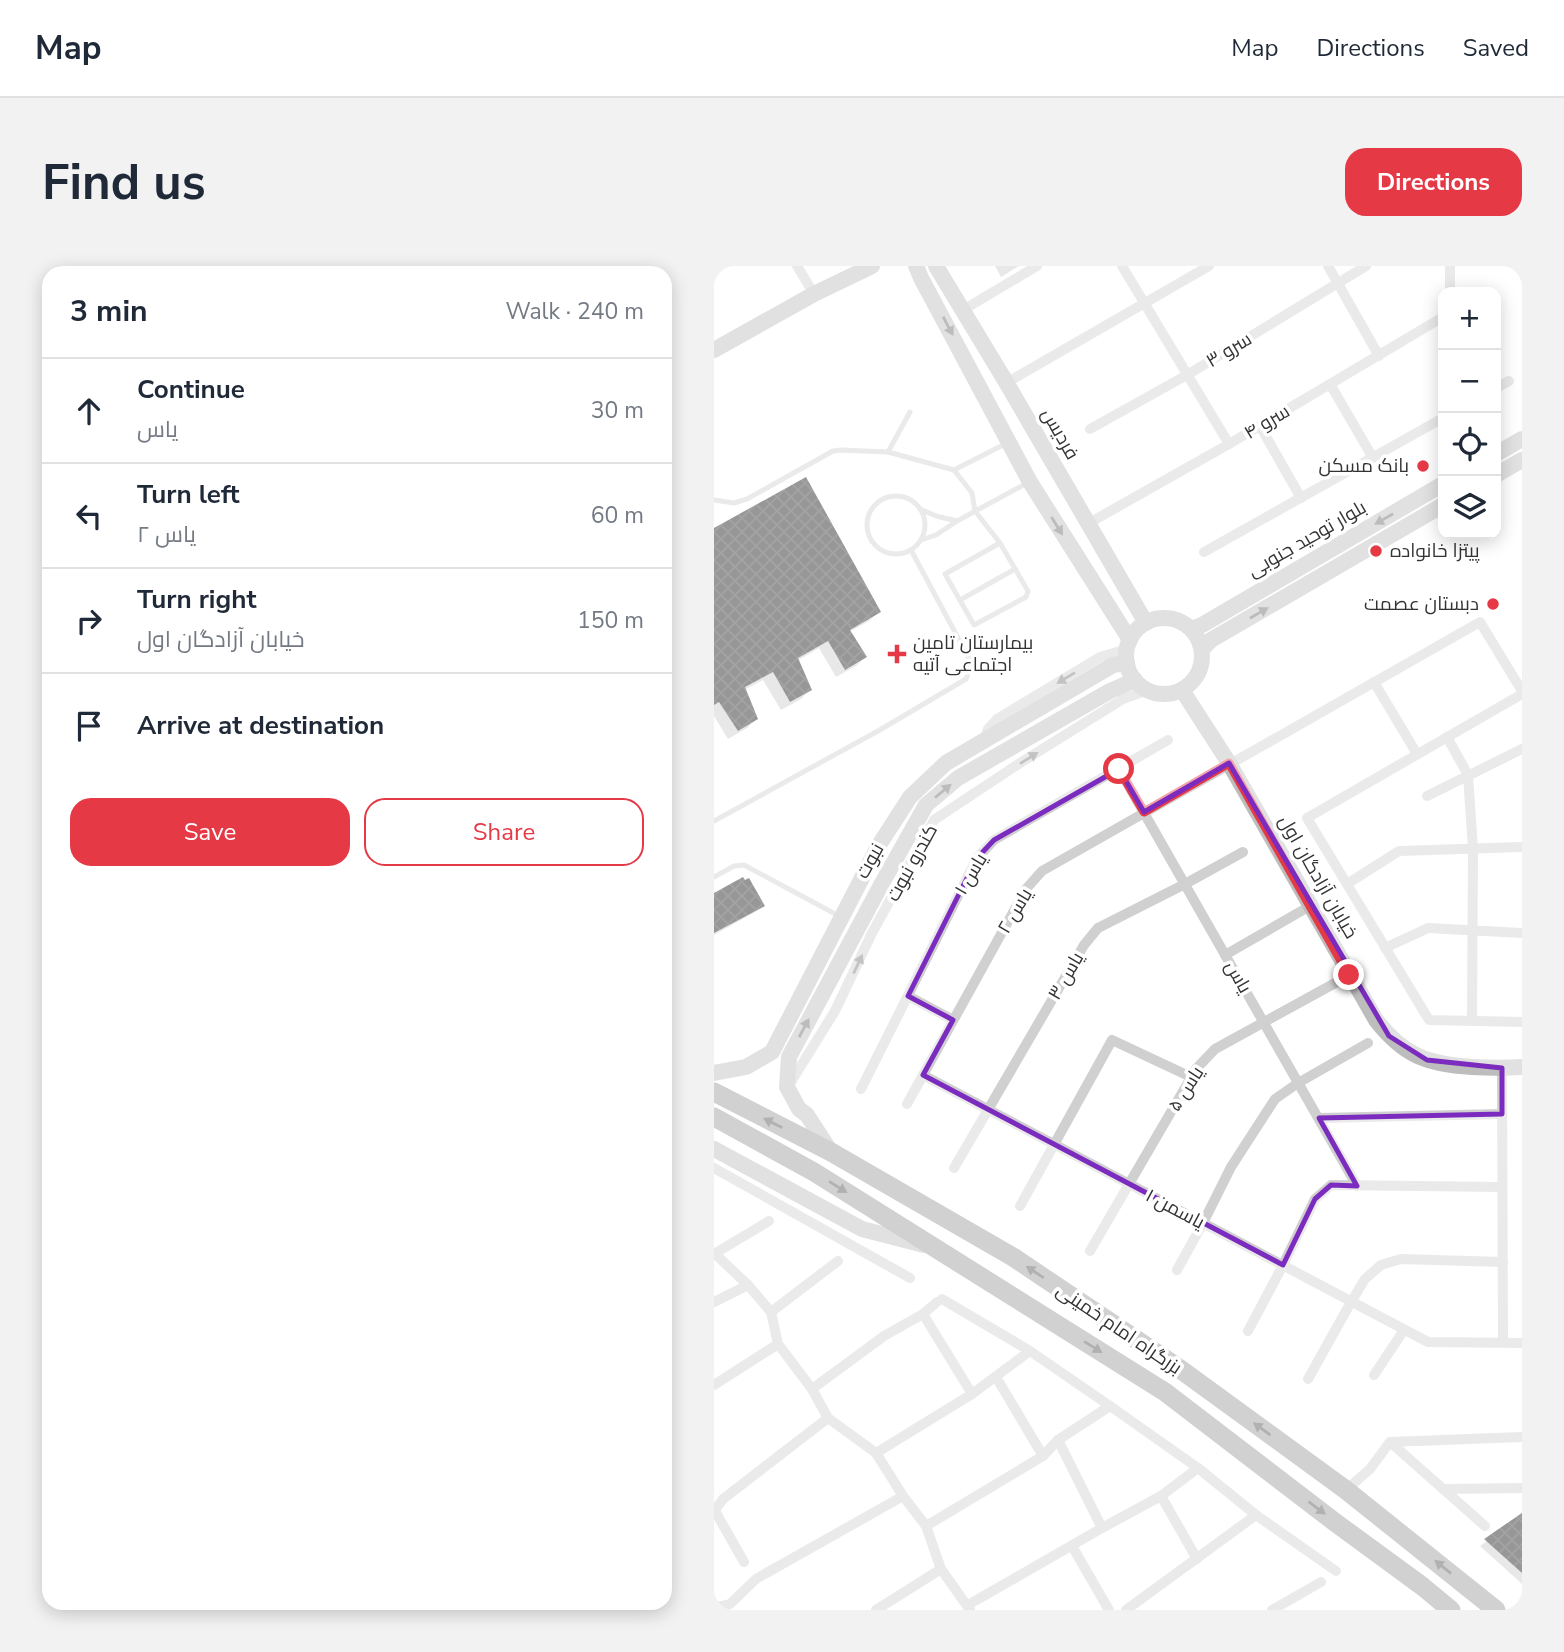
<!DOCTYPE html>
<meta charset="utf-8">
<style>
body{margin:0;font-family:"Nunito Sans",Cairo,sans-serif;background:#f2f2f3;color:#1f2937}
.controls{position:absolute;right:21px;top:21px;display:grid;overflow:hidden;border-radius:14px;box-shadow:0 4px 18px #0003}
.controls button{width:63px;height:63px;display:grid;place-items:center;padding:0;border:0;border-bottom:2px solid #e0e1e3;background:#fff;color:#1f2937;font:35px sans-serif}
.stop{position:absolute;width:21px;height:21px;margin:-16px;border:5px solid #e63946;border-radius:50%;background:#fff}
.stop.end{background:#e63946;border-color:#fff;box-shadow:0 2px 7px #0008}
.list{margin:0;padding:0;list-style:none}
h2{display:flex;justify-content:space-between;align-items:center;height:91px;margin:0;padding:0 28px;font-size:30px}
h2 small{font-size:23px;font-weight:400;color:#747a83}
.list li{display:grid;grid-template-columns:46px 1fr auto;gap:21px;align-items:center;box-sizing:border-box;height:105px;padding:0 28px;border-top:2px solid #e0e1e3}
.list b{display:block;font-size:26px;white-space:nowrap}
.list p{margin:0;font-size:23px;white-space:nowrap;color:#747a83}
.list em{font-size:23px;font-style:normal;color:#747a83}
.actions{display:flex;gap:14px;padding:21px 28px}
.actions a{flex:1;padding:16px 0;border:2px solid #e63946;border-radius:21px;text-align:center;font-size:24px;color:#e63946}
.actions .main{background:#e63946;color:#fff}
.icon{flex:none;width:38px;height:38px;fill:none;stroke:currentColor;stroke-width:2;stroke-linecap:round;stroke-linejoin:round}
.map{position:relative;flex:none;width:808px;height:1344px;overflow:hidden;border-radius:21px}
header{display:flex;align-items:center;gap:42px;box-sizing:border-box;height:98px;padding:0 35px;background:#fff;border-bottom:2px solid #e0e1e3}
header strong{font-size:33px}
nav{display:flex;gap:38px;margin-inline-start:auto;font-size:24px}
.intro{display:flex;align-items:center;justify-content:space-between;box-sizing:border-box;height:168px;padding:0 42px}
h1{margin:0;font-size:49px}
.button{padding:18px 32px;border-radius:21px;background:#e63946;color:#fff;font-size:24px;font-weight:700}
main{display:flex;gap:42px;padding:0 42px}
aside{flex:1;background:#fff;border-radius:21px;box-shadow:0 4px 18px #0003}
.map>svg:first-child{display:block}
.shadow{fill:#0003}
.building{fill:url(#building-cross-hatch)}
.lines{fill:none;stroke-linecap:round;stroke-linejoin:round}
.lane{stroke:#d0d0d0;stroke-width:5}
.street{stroke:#d0d0d0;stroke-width:10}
.secondary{stroke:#bdbdbd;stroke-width:16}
.highway{stroke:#9a9a9a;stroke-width:19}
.oneway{fill:#6a6a6a}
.oneway2{fill:#7a7a7a}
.oneway3{fill:#525252}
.route{stroke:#e63946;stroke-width:9}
.marked{fill:none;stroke:#7b2cbf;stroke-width:5;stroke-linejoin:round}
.poi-dot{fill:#e63946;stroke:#fff;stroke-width:2.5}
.labels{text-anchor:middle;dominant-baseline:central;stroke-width:7;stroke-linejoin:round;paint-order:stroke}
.street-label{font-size:19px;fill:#333;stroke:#fff}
.poi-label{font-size:19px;fill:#333;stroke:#fff;text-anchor:end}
</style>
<header>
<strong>Map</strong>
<nav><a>Map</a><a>Directions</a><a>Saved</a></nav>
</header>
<div class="intro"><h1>Find us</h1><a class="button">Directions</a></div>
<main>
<aside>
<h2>3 min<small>Walk · 240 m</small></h2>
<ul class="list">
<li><svg class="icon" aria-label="ahead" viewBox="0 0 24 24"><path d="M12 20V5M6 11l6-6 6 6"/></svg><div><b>Continue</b><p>یاس</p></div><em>30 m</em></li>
<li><svg class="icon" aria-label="left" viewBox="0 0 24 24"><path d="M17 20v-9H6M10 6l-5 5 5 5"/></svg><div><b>Turn left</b><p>یاس ۲</p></div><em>60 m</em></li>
<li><svg class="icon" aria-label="right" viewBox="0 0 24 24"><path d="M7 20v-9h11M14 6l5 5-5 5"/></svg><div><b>Turn right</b><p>خیابان آزادگان اول</p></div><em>150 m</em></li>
<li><svg class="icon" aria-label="arrive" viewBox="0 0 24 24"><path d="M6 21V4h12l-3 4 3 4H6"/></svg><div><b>Arrive at destination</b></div></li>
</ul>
<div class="actions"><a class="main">Save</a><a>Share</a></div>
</aside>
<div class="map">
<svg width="808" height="1344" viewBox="0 0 808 1344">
<defs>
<pattern id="building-cross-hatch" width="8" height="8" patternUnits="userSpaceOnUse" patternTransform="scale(1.75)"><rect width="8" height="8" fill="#1a1a1a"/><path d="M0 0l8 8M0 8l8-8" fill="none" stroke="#333"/></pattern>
</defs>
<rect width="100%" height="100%" fill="#fff"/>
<!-- shadow -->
<g class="shadow">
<path d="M281,0h24l-18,11z"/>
<path d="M0,264l164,82 -9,9 -20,11 16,25 -9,9 -20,11 -17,-29 -22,13 13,29 -9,9 -20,11 -18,-30 -19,10 12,29 -9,9 -19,11 -14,-23z"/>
<path d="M0,629l49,11 -6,5 -43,24z"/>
<path d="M808,1249v69l-42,-38z"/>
</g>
<!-- building -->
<g class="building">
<path d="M92,211l75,135 -31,18 17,27 -22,13 -17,-29 -30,17 14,32 -22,12 -17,-30 -28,15 13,32 -20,12 -19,-29 -5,3v-177z"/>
<path d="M29,611l2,3 4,-2 16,28 -51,27v-40z"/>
<path d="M808,1247v60l-38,-34z"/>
</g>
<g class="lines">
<!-- lane -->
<g class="lane">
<path d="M174,186l22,-40"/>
<path d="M240,204l53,-27"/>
<circle cx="182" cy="259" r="29"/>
<path d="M0,234l20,3 13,-4 86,-48 8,-1 47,2 66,18 18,23 3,18 25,32 28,48 -2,6 -52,28 -29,-51 55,-31"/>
<path d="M206,243l16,7 21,5"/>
<path d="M207,274l15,-5 21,-14 72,-39"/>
<path d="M246,334l55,-31"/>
<path d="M0,555l164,-90 88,-52 6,-15 -61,-114"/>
<path d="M0,611l20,-11 10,-1 95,51"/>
</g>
<!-- street -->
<g class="street">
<path d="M83,0l17,28"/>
<path d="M408,0l107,178"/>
<path d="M614,0l51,90"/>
<path d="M736,26v-26"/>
<path d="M249,44l74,-44"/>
<path d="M299,113l196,-113"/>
<path d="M616,118l43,74"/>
<path d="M782,122l13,-7"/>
<path d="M546,160l41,72"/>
<path d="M376,163l97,-54 179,-109"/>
<path d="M375,257l140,-79 214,-127"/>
<path d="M490,286l239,-134"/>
<path d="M660,416l43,72"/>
<path d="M808,428l-215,124 122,202 93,2"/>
<path d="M733,471l21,38 5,74 -1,171"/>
<path d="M270,474l4,-11 9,-10 103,-62 27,-8"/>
<path d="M405,503l238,417"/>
<path d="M713,530l95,-47"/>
<path d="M633,618l52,-33 123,-4"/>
<path d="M671,682l43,-20 94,5"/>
<path d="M511,689l85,-49"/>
<path d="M194,730l45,24"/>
<path d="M788,802l1,274"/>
<path d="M209,809l505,267 94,1"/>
<path d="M75,819l46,-74 37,-78 62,-113 86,-57 103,-64 25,-9"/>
<path d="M147,823l116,-231 17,-18 174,-100"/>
<path d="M193,838l119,-215 16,-18 438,-249 42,69"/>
<path d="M605,852l183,-4"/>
<path d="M0,902l196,110"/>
<path d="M240,902l130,-223 14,-17 87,-44 58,-32"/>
<path d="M306,940l92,-166 79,37"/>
<path d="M376,985l106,-182 19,-20 122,-67"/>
<path d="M0,987l34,32 23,27 7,32 34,45 16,29 48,35 27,43 23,30 15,43 29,41"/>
<path d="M0,988l55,-33"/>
<path d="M463,1004l26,-47 28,-56 44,-68 23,-16 70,-40"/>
<path d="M228,1033l88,52 80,55 88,62 58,47 80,56"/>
<path d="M0,1036l34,-17"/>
<path d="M57,1046l67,-51"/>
<path d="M209,1048l49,80"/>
<path d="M534,1065l35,-66 32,-66 16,-14 171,2"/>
<path d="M660,1109l30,-45"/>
<path d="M282,1111l47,79"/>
<path d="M594,1113l43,-77 14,-23 16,-14 20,-6 102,3"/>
<path d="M0,1119l64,-41"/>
<path d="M98,1123l72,-53 39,-22 14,-12"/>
<path d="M344,1174l44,88"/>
<path d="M162,1187l96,-59 58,-43"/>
<path d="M729,1223l79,-1"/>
<path d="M632,1224l24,-21 20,-27"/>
<path d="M447,1230l36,63"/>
<path d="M0,1245l9,-12 105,-81"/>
<path d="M1,1245l29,51"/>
<path d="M212,1260l117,-70 15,-16 52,-34"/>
<path d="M771,1260l-95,-84 132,-5"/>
<path d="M358,1280l37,64"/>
<path d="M254,1339l134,-77 59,-32 37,-28"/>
<path d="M0,1342l16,-4 26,-25 147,-83"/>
<path d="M162,1344l65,-41"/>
<path d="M412,1344l130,-95"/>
<path d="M558,1344l49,-28"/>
</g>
<!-- secondary -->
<g class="secondary">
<path d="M202,0l5,12 109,204 100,158"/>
<path d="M222,0l70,116 140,241"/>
<path d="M0,84l100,-56 58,-28"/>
<path d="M782,188l26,-15"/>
<path d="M782,209l26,-15"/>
<circle cx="450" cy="390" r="38"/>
<path d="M477,363l11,-4 241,-141"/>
<path d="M488,383l9,-9 232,-135"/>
<path d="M468,424l47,73 147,257c28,36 51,44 96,47 17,1 33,1 50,0"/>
<path d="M0,807l32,-6 26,-15 107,-207 31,-48 36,-34 167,-98 14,-2"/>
<path d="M0,883l148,80 62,16"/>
<path d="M117,886l-24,-37 -8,-6 -12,-22 2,-30 92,-172 45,-80 32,-27 152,-87 25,-11"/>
</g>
<!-- highway -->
<g class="highway">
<path d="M0,826l117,60 182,105 167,112 166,121 150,120"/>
<path d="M0,851l100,55 351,220 171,131 86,63 29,24"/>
</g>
</g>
<!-- one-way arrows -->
<defs><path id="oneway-solid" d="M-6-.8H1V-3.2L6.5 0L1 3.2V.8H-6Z" transform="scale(1.75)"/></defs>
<g class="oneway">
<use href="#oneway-solid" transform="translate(234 60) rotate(62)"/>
<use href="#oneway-solid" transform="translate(670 253) rotate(150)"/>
<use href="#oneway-solid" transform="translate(343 260) rotate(58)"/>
<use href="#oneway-solid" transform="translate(545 347) rotate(-30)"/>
<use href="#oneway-solid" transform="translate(229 525) rotate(-40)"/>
<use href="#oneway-solid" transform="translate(90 762) rotate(-62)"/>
</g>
<g class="oneway2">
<use href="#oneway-solid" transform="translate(352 412) rotate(149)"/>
<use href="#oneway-solid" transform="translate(315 492) rotate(-32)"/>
<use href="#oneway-solid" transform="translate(144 698) rotate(-65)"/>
</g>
<g class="oneway3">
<use href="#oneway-solid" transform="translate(59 857) rotate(-153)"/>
<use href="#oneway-solid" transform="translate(124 921) rotate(32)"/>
<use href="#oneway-solid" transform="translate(321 1006) rotate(-146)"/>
<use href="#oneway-solid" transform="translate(379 1081) rotate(32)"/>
<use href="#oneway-solid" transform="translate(548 1163) rotate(-144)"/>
<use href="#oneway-solid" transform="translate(603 1242) rotate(37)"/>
<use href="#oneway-solid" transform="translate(729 1301) rotate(-141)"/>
</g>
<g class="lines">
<!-- route -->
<path class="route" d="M405,503l25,43 85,-49 120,212"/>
</g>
<!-- marked area -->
<path d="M0 0H808V1344H0ZM515,497l160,273 38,24 75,8v46l-183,4 38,68 -26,-1 -16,14 -32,66 -360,-190 30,-55 -45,-24 69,-138 17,-18 125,-71 25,43z" fill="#fff" fill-opacity=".55" fill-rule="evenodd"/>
<path class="marked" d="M515,497l160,273 38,24 75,8v46l-183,4 38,68 -26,-1 -16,14 -32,66 -360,-190 30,-55 -45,-24 69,-138 17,-18 125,-71 25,43z"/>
<!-- markers -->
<g class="poi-dot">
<circle cx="709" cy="200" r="7"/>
<circle cx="662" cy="285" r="7"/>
<circle cx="779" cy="338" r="7"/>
<path d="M179.5 377.5h7v7h7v7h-7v7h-7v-7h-7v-7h7z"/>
</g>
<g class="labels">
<!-- street labels -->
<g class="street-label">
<text transform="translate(515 84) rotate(-31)">سرو ۳</text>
<text transform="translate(553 156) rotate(-31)">سرو ۴</text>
<text transform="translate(346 168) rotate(60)">فردیس</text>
<text transform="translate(593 273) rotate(-30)">بلوار توحید جنوبی</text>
<text transform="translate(156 595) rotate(-61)">نبوت</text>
<text transform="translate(198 597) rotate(-61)">کندرو نبوت</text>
<text transform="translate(257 608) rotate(-59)">یاس ۱</text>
<text transform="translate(604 611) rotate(60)">خیابان آزادگان اول</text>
<text transform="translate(301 645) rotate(-59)">یاس ۲</text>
<text transform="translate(352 710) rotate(-60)">یاس ۳</text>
<text transform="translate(524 711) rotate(60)">یاس</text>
<text transform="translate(472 823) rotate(-57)">یاس ۵</text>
<text transform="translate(461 943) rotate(28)">یاسمن ۱</text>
<text transform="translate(405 1063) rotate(34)">بزرگراه امام خمینی</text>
</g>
<!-- poi labels -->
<g class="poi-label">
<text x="695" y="200">بانک مسکن</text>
<text x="676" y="285" text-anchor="start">پیتزا خانواده</text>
<text x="765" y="338">دبستان عصمت</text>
<text x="199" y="377" text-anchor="start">بیمارستان تامین<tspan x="199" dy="22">اجتماعی آتیه</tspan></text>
</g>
</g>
</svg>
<div class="controls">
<button>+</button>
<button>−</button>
<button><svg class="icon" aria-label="locate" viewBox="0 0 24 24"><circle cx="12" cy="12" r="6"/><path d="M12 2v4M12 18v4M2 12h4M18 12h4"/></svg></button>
<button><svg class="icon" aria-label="layers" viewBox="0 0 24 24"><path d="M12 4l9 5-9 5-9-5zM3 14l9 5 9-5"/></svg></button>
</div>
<div class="stop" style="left:405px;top:503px"></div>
<div class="stop end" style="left:635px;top:709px"></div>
</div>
</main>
